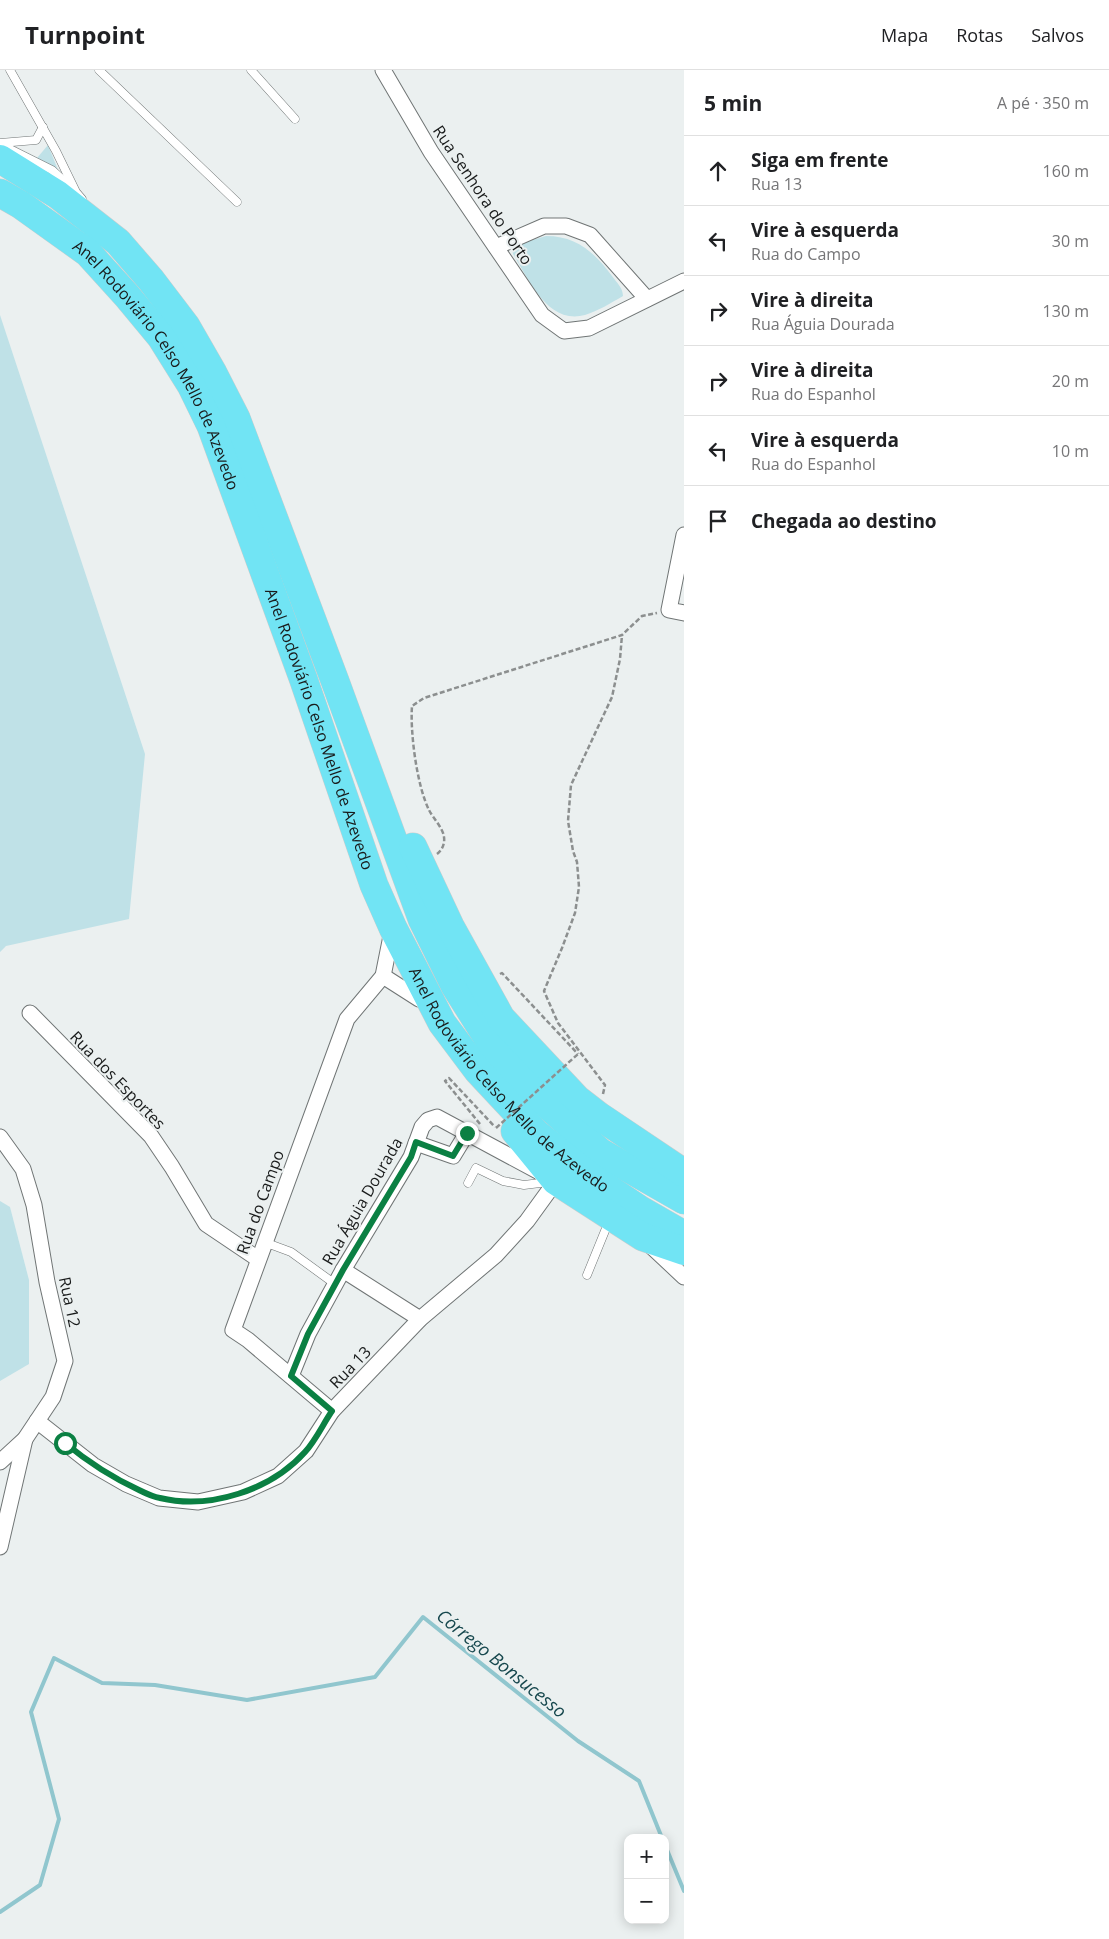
<!DOCTYPE html>
<html lang="pt">
<meta charset="utf-8">
<style>
body{margin:0;font-family:"Open Sans",sans-serif;background:#f6f6f6;color:#202124}
.controls{position:absolute;right:15px;bottom:15px;display:grid;overflow:hidden;border-radius:10px;box-shadow:0 2px 12px #0003}
.controls button{width:45px;height:45px;display:grid;place-items:center;padding:0;border:0;border-bottom:1px solid #e0e0e0;background:#fff;color:#202124;font:25px sans-serif}
.stop{position:absolute;width:15px;height:15px;margin:-11px;border:4px solid #0b8043;border-radius:50%;background:#fff}
.stop.end{background:#0b8043;border-color:#fff;box-shadow:0 1px 5px #0008}
.list{margin:0;padding:0;list-style:none}
h2{display:flex;justify-content:space-between;align-items:center;height:65px;margin:0;padding:0 20px;font-size:21px}
h2 small{font-size:16px;font-weight:400;color:#757577}
.list li{display:grid;grid-template-columns:32px 1fr auto;gap:15px;align-items:center;box-sizing:border-box;height:70px;padding:0 20px;border-top:1px solid #e0e0e0}
.list b{display:block;font-size:19px;white-space:nowrap}
.list p{margin:0;font-size:16px;white-space:nowrap;color:#757577}
.list em{font-size:16px;font-style:normal;color:#757577}
.icon{flex:none;width:28px;height:28px;fill:none;stroke:currentColor;stroke-width:2;stroke-linecap:round;stroke-linejoin:round}
.map{position:relative;flex:none;width:684px;height:1869px;overflow:hidden}
header{display:flex;align-items:center;gap:30px;box-sizing:border-box;height:70px;padding:0 25px;background:#fff;border-bottom:1px solid #e0e0e0}
header strong{font-size:24px}
nav{display:flex;gap:28px;margin-inline-start:auto;font-size:18px}
main{display:flex}
aside{flex:1;background:#fff}
.map>svg:first-child{display:block}
.green{fill:#bfe1e7}
.lines{fill:none;stroke-linecap:round;stroke-linejoin:round}
.stream{stroke:#90c6ce;stroke-width:4}
.lane-casing{stroke:#707575;stroke-width:9}
.street-casing{stroke:#707575;stroke-width:17}
.highway-casing{stroke:#cccdcd;stroke-width:29}
.path{stroke:#8c8f8f;stroke-width:2.5;stroke-dasharray:5 2.5;stroke-linecap:butt}
.lane{stroke:#fff;stroke-width:8}
.street{stroke:#fff;stroke-width:15}
.highway{stroke:#71e4f4;stroke-width:28}
.path-bridge{stroke:#8c8f8f;stroke-width:2.5;stroke-dasharray:5 2.5;stroke-linecap:butt}
.route{stroke:#0b8043;stroke-width:6}
.labels{text-anchor:middle;dominant-baseline:central;stroke-width:4;stroke-linejoin:round;paint-order:stroke}
.street-label{font-size:16px;fill:#191b1b;stroke:#ebf0f0}
.water-label{font-size:18px;font-style:italic;fill:#17484e;stroke:#ebf0f0}
</style>
<header>
<strong>Turnpoint</strong>
<nav><a>Mapa</a><a>Rotas</a><a>Salvos</a></nav>
</header>
<main>
<div class="map">
<svg width="684" height="1869" viewBox="0 0 684 1869">
<rect width="100%" height="100%" fill="#ebf0f0"/>
<!-- green -->
<g class="green">
<path d="M48,75l10,25 -21,-12z"/>
<path d="M546,166c31,0 49,17 66,40 5,7 11,12 11,20 -12,7 -25,15 -38,19 -38,10 -56,-36 -72,-61l-1,-6 7,-4z"/>
<path d="M0,245l145,439 -16,165 -123,27 -6,6z"/>
<path d="M0,1131l10,6 19,73v84l-29,17z"/>
</g>
<g class="lines">
<!-- stream -->
<g class="stream">
<path d="M665,1775l19,46"/>
<path d="M0,1842l40,-27 19,-66 -28,-107 23,-54 48,25 53,2 92,15 128,-23 48,-60 155,124 61,40 23,57"/>
</g>
<defs>
<g id="lane">
<path d="M10,0l46,81 20,41 6,7"/>
<path d="M99,0l138,132"/>
<path d="M251,0l44,49"/>
<path d="M0,73l36,-3 7,-13"/>
<path d="M0,74l52,26 21,19"/>
<path d="M468,1113l8,-15 27,13 21,4 24,-3"/>
<path d="M264,1172l27,10 44,32"/>
<path d="M587,1205l22,-54"/>
</g>
<g id="street">
<path d="M383,0l48,82 111,163 22,16 25,-3 95,-47"/>
<path d="M496,177l48,-21h22l24,9 57,64"/>
<path d="M684,465l-15,75 15,3"/>
<path d="M383,906l36,23"/>
<path d="M30,943l121,123 21,31 34,57 52,35"/>
<path d="M0,1067l23,32 11,36 13,77 18,79 -12,36 -28,42 -25,23"/>
<path d="M416,1073l37,13 14,-23"/>
<path d="M651,1176l33,31"/>
<path d="M343,1200l77,49"/>
<path d="M332,1341l-84,-71 -15,-10 114,-311 36,-43 9,-45"/>
<path d="M37,1351l56,44 33,19 33,14 39,4 45,-10 35,-16 28,-25 26,-40 88,-92 76,-64 31,-34 29,-40 -119,-64 -9,3 -6,7 -11,30 -68,113 -35,64 -17,42"/>
<path d="M0,1477l25,-108"/>
</g>
<g id="highway">
<path d="M0,89l58,36 60,47 33,38 35,46 27,47 23,45 99,263 87,238 33,67 39,62 50,54 56,50 84,48"/>
<path id="s1" d="M0,123l21,12 67,48 39,43 34,41 30,48 20,41 92,252 71,207 19,43 49,95 36,48 59,63 51,41 51,34 45,26"/>
<path d="M413,777l37,79 51,92 76,81 22,17 85,57"/>
<path d="M515,1061l41,50 87,56 41,14"/>
</g>
</defs>
<!-- lane casing -->
<use href="#lane" class="lane-casing"/>
<!-- street casing -->
<use href="#street" class="street-casing"/>
<!-- highway casing -->
<use href="#highway" class="highway-casing"/>
<!-- path -->
<g class="path">
<path d="M437,784c5,-4 8,-10 7,-17 -1,-9 -11,-19 -15,-27 -12,-24 -19,-77 -17,-104l12,-8 198,-63 20,-19 15,-3"/>
<path d="M500,904l2,-1 76,81"/>
<path d="M603,1024l2,-9 -47,-62 -14,-32 18,-43 13,-35 4,-26 -2,-25 -4,-11 -5,-30 3,-36 41,-88 8,-38 2,-24"/>
<path d="M480,1054l-35,-43 4,-3 46,49"/>
</g>
<!-- lane -->
<use href="#lane" class="lane"/>
<!-- street -->
<use href="#street" class="street"/>
<!-- highway -->
<use href="#highway" class="highway"/>
<!-- path-bridge -->
<path class="path-bridge" d="M496,1058l82,-74"/>
</g>
<g class="lines">
<!-- route -->
<path class="route" d="M65,1373c23,19 46,34 74,47 6,3 14,7 21,8 50,12 111,-8 145,-46 11,-12 18,-28 27,-41l-41,-35 17,-42 35,-64 68,-113 5,-15 37,14 14,-23"/>
</g>
<g class="labels">
<!-- street labels -->
<g class="street-label">
<text transform="translate(483 125) rotate(56)">Rua Senhora do Porto</text>
<text stroke="none"><textPath href="#s1" startOffset="239">Anel Rodoviário Celso Mello de Azevedo</textPath></text>
<text stroke="none"><textPath href="#s1" startOffset="642">Anel Rodoviário Celso Mello de Azevedo</textPath></text>
<text stroke="none"><textPath href="#s1" startOffset="1048">Anel Rodoviário Celso Mello de Azevedo</textPath></text>
<text transform="translate(118 1010) rotate(46)">Rua dos Esportes</text>
<text transform="translate(362 1131) rotate(-60)">Rua Águia Dourada</text>
<text transform="translate(260 1132) rotate(-70)">Rua do Campo</text>
<text transform="translate(70 1232) rotate(78)">Rua 12</text>
<text transform="translate(350 1297) rotate(-46)">Rua 13</text>
</g>
<!-- water labels -->
<g class="water-label">
<text transform="translate(502 1593) rotate(39)">Córrego Bonsucesso</text>
</g>
</g>
</svg>
<div class="controls">
<button>+</button>
<button>−</button>
</div>
<div class="stop" style="left:65px;top:1373px"></div>
<div class="stop end" style="left:467px;top:1063px"></div>
</div>
<aside>
<h2>5 min<small>A pé · 350 m</small></h2>
<ul class="list">
<li><svg class="icon" aria-label="ahead" viewBox="0 0 24 24"><path d="M12 20V5M6 11l6-6 6 6"/></svg><div><b>Siga em frente</b><p>Rua 13</p></div><em>160 m</em></li>
<li><svg class="icon" aria-label="left" viewBox="0 0 24 24"><path d="M17 20v-9H6M10 6l-5 5 5 5"/></svg><div><b>Vire à esquerda</b><p>Rua do Campo</p></div><em>30 m</em></li>
<li><svg class="icon" aria-label="right" viewBox="0 0 24 24"><path d="M7 20v-9h11M14 6l5 5-5 5"/></svg><div><b>Vire à direita</b><p>Rua Águia Dourada</p></div><em>130 m</em></li>
<li><svg class="icon" aria-label="right" viewBox="0 0 24 24"><path d="M7 20v-9h11M14 6l5 5-5 5"/></svg><div><b>Vire à direita</b><p>Rua do Espanhol</p></div><em>20 m</em></li>
<li><svg class="icon" aria-label="left" viewBox="0 0 24 24"><path d="M17 20v-9H6M10 6l-5 5 5 5"/></svg><div><b>Vire à esquerda</b><p>Rua do Espanhol</p></div><em>10 m</em></li>
<li><svg class="icon" aria-label="arrive" viewBox="0 0 24 24"><path d="M6 21V4h12l-3 4 3 4H6"/></svg><div><b>Chegada ao destino</b></div></li>
</ul>
</aside>
</main>
